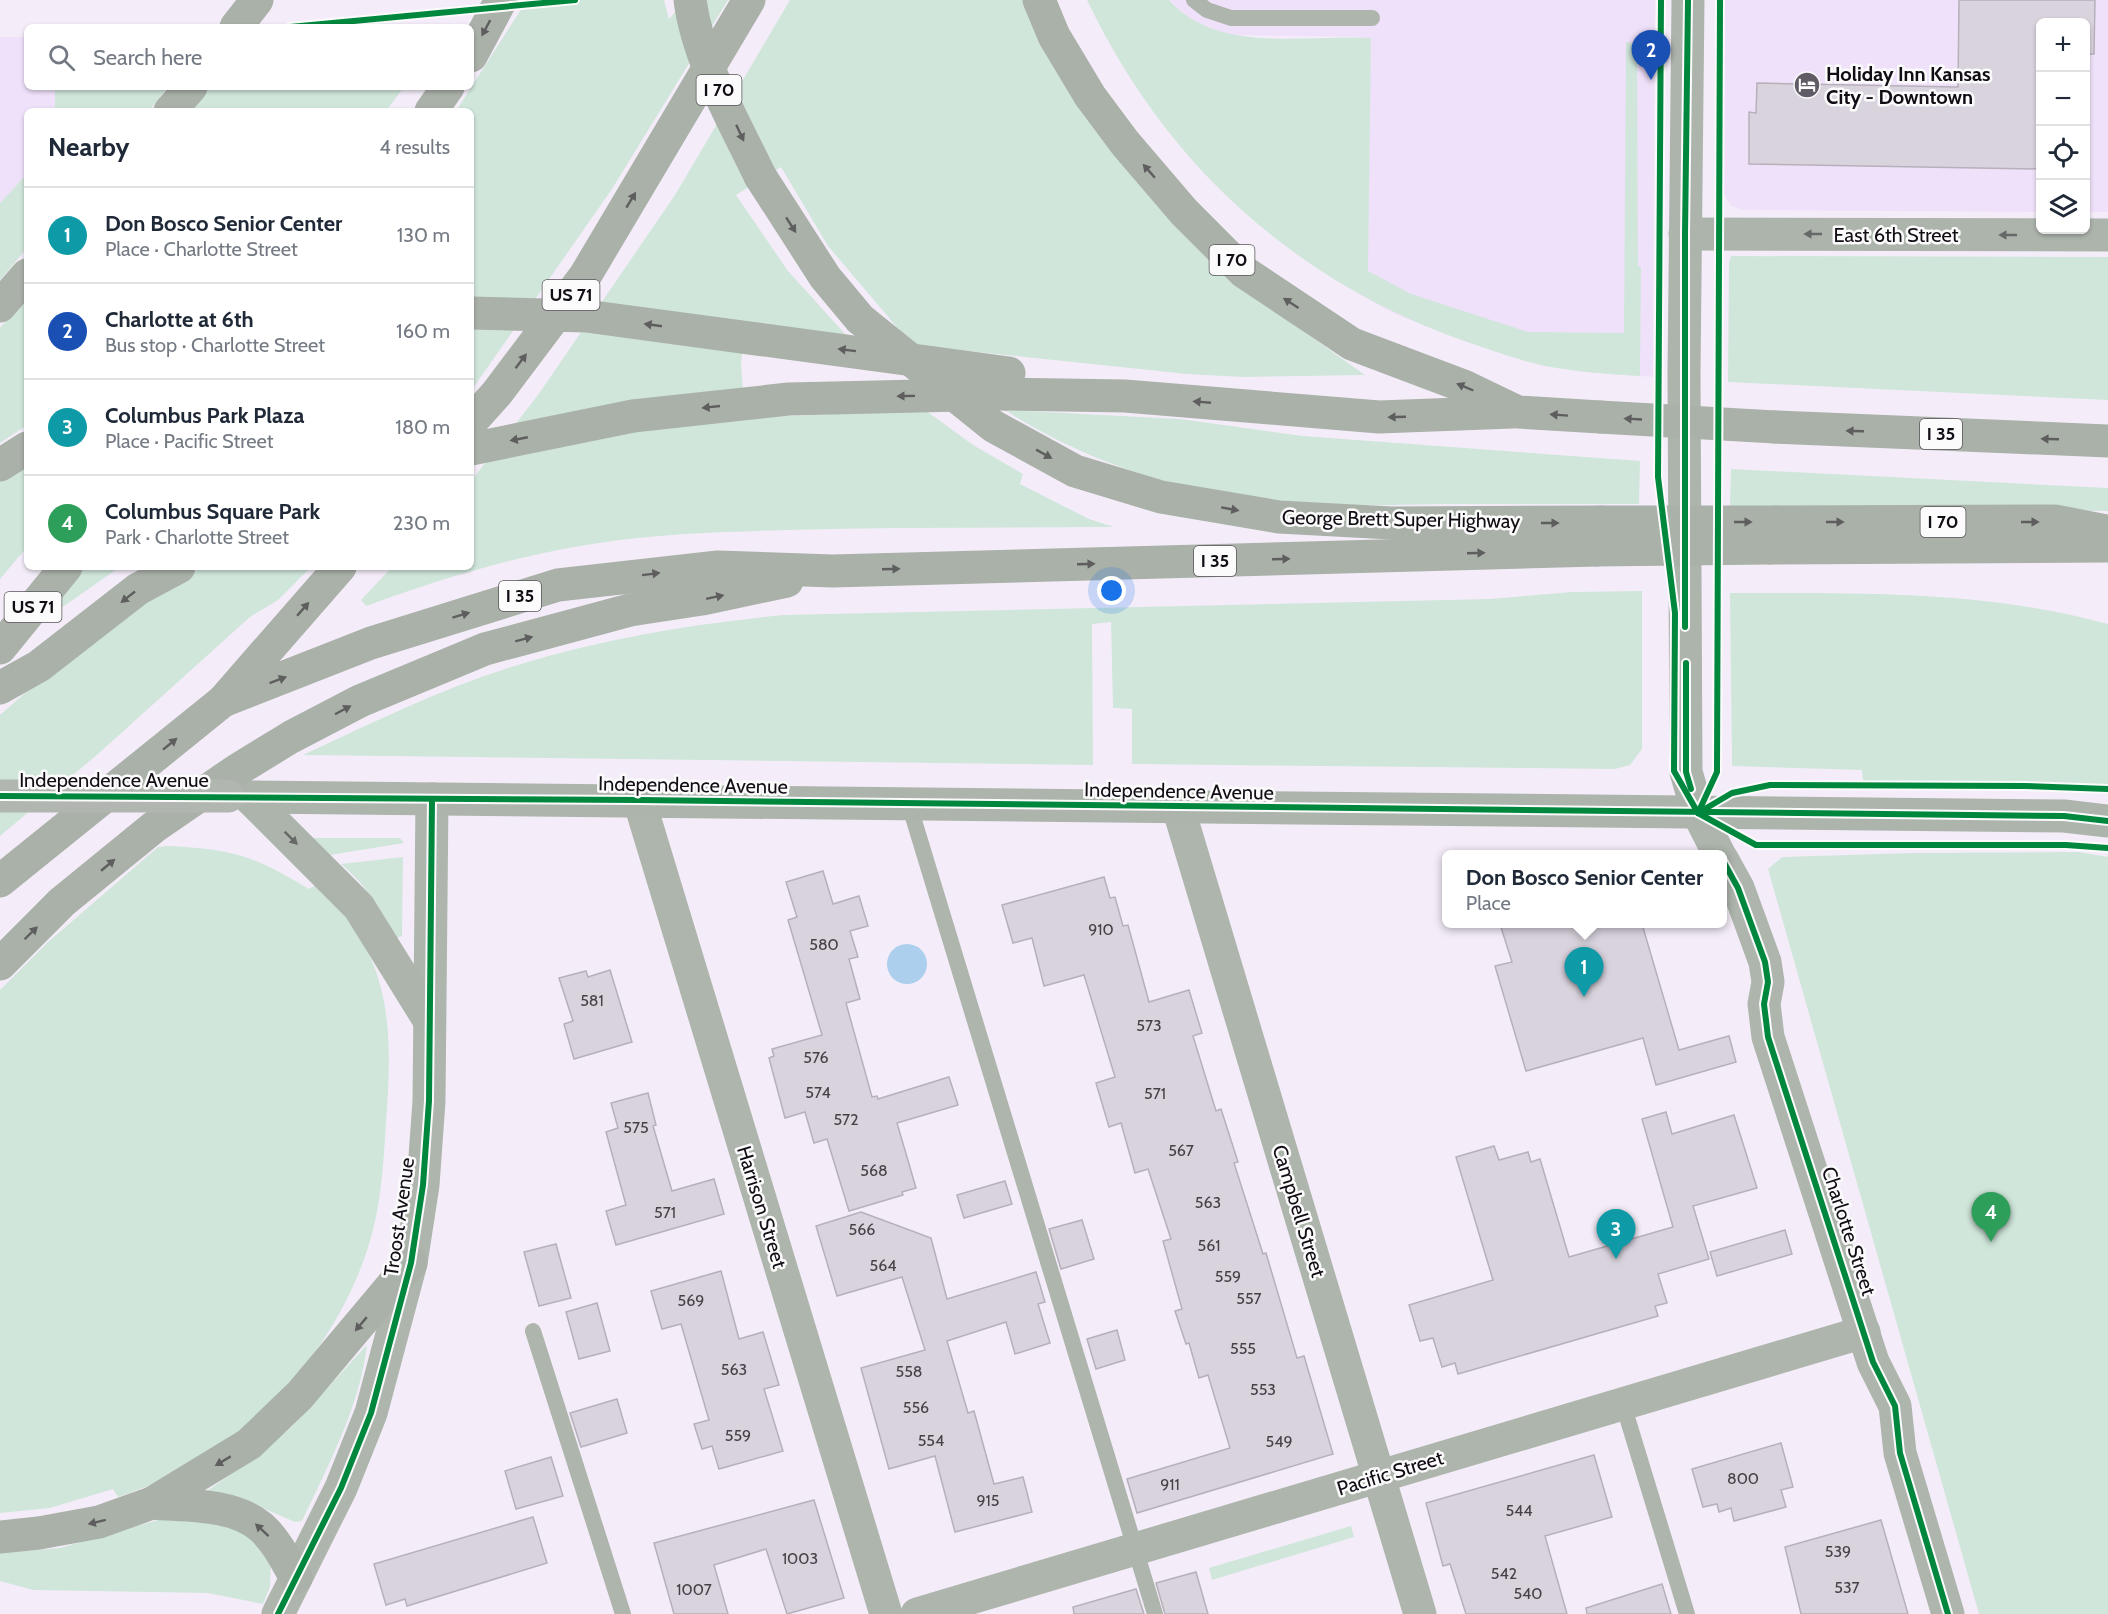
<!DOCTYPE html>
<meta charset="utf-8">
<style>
body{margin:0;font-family:Cabin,sans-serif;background:#f6f6f7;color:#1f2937}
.controls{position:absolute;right:18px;top:18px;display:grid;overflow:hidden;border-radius:9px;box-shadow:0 2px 4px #0004}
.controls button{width:54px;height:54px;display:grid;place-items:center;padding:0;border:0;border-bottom:2px solid #e0e1e3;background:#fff;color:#1f2937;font:30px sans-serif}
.you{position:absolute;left:1112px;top:591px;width:21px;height:21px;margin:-15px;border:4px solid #fff;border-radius:50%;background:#1a73e8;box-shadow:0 0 0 9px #1a73e833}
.badge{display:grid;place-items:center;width:39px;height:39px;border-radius:50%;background:#111827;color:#fff;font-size:20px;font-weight:700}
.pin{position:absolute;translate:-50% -50px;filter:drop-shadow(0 2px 3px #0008)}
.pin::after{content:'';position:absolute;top:32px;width:21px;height:18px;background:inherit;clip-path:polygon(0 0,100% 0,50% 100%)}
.popup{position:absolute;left:1442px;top:850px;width:285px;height:78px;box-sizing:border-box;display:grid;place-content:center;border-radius:9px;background:#fff;filter:drop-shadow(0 2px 4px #0005);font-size:20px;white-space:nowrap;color:#747a83}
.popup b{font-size:22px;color:#1f2937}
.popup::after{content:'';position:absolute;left:50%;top:100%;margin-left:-12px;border:12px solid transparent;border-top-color:#fff}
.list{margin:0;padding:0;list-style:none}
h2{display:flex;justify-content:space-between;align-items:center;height:78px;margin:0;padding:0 24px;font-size:26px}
h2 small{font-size:20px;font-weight:400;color:#747a83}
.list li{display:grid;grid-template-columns:39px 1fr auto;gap:18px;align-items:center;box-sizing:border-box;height:96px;padding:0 24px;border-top:2px solid #e0e1e3}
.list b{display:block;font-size:22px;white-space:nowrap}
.list p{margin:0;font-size:20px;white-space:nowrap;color:#747a83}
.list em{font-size:20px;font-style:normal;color:#747a83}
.icon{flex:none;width:33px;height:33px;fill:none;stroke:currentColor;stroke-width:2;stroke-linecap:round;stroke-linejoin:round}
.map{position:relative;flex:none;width:2108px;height:1614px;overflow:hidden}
.search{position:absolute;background:#fff;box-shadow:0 2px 4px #0004;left:24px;top:24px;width:450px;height:66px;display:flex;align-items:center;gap:15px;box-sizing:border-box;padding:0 21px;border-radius:9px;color:#747a83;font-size:22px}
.panel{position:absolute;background:#fff;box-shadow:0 2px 4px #0004;left:24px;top:108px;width:450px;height:462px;border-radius:9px}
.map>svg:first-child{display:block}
.built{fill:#f0e1fa}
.green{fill:#d0e6db}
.water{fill:#accfee}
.building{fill:#d9d3de;stroke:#b6b0bb;stroke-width:1.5}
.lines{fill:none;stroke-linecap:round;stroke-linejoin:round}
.lane{stroke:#aeb5ac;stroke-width:16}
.street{stroke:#aeb5ac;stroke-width:33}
.secondary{stroke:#adb4ac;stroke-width:33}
.highway{stroke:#aab1a9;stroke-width:33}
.primary-bridge{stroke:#b1b6b0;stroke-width:33}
.highway-bridge{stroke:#aab1a9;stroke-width:33}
.cycleway-casing{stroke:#fbfbfb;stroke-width:10}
.cycleway{stroke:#00873e;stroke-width:6}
.oneway{fill:#5e5e5f}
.oneway2{fill:#676868}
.labels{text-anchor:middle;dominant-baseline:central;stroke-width:5;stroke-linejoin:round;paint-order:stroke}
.number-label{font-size:16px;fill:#464049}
.shield{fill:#fbfbfb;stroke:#58545a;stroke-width:1.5}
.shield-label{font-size:18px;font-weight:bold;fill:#120c15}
.poi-label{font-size:20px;font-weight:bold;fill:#120c15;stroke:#fbfbfb;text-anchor:start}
.street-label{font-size:20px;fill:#120c15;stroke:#fbfbfb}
</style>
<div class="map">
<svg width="2108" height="1614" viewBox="0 0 2108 1614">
<rect width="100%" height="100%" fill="#f4edf9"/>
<!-- built -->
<g class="built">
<path d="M1169,0h486l-2,377 -68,-5 -73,-15 -115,-42 -40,-22 2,-256 -129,-2 -38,-14z"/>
<path d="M1724,0h384v212h-22v-190h-46v190l-298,-2 -12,-5 -7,-13z"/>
<path d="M0,37h27v50h28v24h-28v63l-27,29z"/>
</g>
<!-- green -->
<g class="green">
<path d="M527,0h137l5,19 17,-19h42l-116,189 -141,202v-280h-15z"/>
<path d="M790,0h234l265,321 76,54 -122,2 -56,-3 -275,-29 -84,-99 -47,-79 -45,28 52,76 58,64 -101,-12 -4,41 4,54 180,-8 48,35 50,29 -3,10 69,35 25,8c-109,1 -218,0 -327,3 -60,2 -120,3 -181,12 -82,11 -163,36 -240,64l-5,-6 31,-33h79v-86l67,-86 137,-200z"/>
<path d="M1087,0h82c49,55 137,34 202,38l-3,233 43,23 117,38 96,1 2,-291 11,2 1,222 3,1 -1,109c-32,-2 -64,-4 -95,-10 -27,-6 -52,-15 -78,-24 -172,-60 -302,-178 -380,-342z"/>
<path d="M55,87h113l-19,24h-94z"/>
<path d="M207,87h197l-18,24h-198z"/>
<path d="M27,174v74l-27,32v-77z"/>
<path d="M1731,256l377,1v143l-380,-18 1,-120z"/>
<path d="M27,296v129l-27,18v-115z"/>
<path d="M1005,410l175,9 123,17 337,25 -1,43c-65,0 -130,0 -196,0 -56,1 -112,3 -168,-2 -93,-9 -192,-41 -270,-92z"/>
<path d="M27,465v82l-27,32v-98z"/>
<path d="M1731,469l377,19v23l-378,-5z"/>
<path d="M85,567h35l-66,46 -3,-4z"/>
<path d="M204,567h107l-33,33 -28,17 -152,137 -98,82v-121l52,-46 120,-86z"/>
<path d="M1642,591v158l-12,16 -15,4 -483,-5v-55l-19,-1 -2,-86 -19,2 1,141 -790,-10c71,-33 141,-68 215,-90 87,-27 176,-41 265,-50l707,-16 82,-7z"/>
<path d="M1730,593c126,0 256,-3 378,31v162l-245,-5 -1,-11 -130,-4z"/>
<path d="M310,838h90l4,5 -74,12z"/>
<path d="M167,846c65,3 86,9 142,43l7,-4c72,66 77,131 71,223 -3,42 -4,85 -15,126 -34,123 -134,223 -254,263l-5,-8 -63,19 -50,5v-523l47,-47 111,-96z"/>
<path d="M2078,852l30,5v757h-129l-211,-745 14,-12 131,-4z"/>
<path d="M403,857l-1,79 -6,2c-14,-28 -31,-54 -55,-74z"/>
<path d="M367,1345c-7,61 -39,121 -65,176l-7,1 -46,-20 -42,-11 50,-35 34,-29z"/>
<path d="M214,1519l35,17 22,24 -1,27 -7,17 -55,-11 -175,-3 -33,-9v-28l60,-5 98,-28z"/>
<path d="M1351,1526l3,11 -142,43 -3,-12z"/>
</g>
<!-- water -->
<circle class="water" cx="907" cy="964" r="20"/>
<!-- building -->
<g class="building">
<path d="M1959,0h136l-1,54h-9v-32h-45v147l-291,-5v-52l7,1 1,-30 201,4z"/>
<path d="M823,871l10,33 26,-8 9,30 -18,5 8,26 -9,2 11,40 -14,4 26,94 5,-1 1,3 71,-22 9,28 -61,18 19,65 -14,4 1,3 -54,16 -22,-72 -13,4 -9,-31 -20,6 -16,-60 5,-2 -2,-7 50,-14 -34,-115 9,-3 -11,-35z"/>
<path d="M1104,877l6,21 5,-1 8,29 5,-1 21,77 40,-12 13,43 -9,3 23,75 5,-2 17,53 -4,1 29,91 3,-1 31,105 7,-2 29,98 -196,59 -10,-34 103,-31 -22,-73 -9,3 -10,-35 -3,1 -11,-33 7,-2 -19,-68 8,-2 -23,-70 -13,4 -14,-50 -12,4 -13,-44 19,-6 -31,-102 -40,11 -12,-48 -19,5 -11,-38z"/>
<path d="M1500,924h142l37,126 50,-14 7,26 -80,23 -13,-47 -117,33 -31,-105 17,-4z"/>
<path d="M610,970l22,72 -58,17 -10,-35 9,-3 -14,-43 27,-7 2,6z"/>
<path d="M648,1093l8,32 -3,1 19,65 42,-12 10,35 -108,31 -10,-34 20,-6 -20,-73 12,-4 -7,-25z"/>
<path d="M1666,1112l6,22 62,-19 23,73 -64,18 16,53 -51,15 9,29 -12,3 3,10 -200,58 -3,-11 -13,4 -9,-29 -13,3 -11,-36 84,-25 -37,-123 38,-11 5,14 29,-8 3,10 9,-3 29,98 104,-30 -31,-108z"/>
<path d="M1005,1181l7,23 -48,14 -7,-23z"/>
<path d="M861,1212l70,26 16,61 89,-27 9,30 -7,2 12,39 -35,11 -9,-32 -59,19 21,72 6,-2 20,73 29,-7 9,35 -77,20 -20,-76 -46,13 -28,-101 64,-18 -23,-73 -65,19 -21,-70z"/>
<path d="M1082,1220l12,39 -33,10 -12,-40z"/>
<path d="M1785,1230l7,24 -75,22 -7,-24z"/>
<path d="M556,1244l15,54 -32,8 -15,-54z"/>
<path d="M721,1271l18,68 24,-7 16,53 -15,4 19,62 -64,18 -7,-23 -10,3 -8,-25 15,-4 -28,-96 -19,5 -11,-38z"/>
<path d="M597,1303l13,48 -31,8 -13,-47z"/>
<path d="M1117,1330l8,30 -29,9 -9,-30z"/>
<path d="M617,1399l10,34 -46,14 -11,-34z"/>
<path d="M1781,1443l12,44 -12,3 5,17 -52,14 -3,-13 -12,4 -2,-8 -14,3 -11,-38z"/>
<path d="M1594,1455l18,62 -67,19 22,78h-101l-16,-50 -7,2 -17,-63z"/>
<path d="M551,1457l12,39 -47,13 -11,-38z"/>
<path d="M814,1500l30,98 -57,16 -21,-65 -52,16 14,49h-54l-20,-71z"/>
<path d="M533,1517l14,46 -140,43 -2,-7 -19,6 -12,-41z"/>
<path d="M1881,1520l27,94h-107l-16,-67z"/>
<path d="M1196,1572l12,42h-43l-9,-31z"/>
<path d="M1662,1584l9,30h-84l-1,-6z"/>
<path d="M1136,1589l8,25h-70l-1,-7z"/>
</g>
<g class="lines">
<!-- lane -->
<g class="lane">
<path d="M1194,0l13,10 24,8h141"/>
<path d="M909,804l246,810"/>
<path d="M533,1331l90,283"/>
<path d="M1623,1404l64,210"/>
</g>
<!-- street -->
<g class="street">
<path d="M639,800l247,814"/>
<path d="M1178,807l242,807"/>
<path d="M1698,813l21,41"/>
<path d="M1722,859l16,29 27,74 3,20 -4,22 4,33 105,325 22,44 5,47 48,161"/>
<path d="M278,1614l63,-126 30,-75 40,-150 12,-78 6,-84 3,-302"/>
<path d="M917,1614l947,-282"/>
</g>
<!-- secondary -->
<g class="secondary">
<path d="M1688,0l-4,373 2,399 12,41"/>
<path d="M1685,234l423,1"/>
<path d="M249,797l1815,19 44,5"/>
<path d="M249,797l110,110 70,113"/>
</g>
<!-- highway -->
<g class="highway">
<path d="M1039,0l15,36 36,60 35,47 59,69 60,60 108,72 114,43 52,25 82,5"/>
<path d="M236,27l21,-27"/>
<path d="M471,56l30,-56"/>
<path d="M170,111l21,-24"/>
<path d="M431,111l17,-24"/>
<path d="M760,176l65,101 35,42 133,107 82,45 86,26 118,20 112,6 210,-1"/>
<path d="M0,306l27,-31"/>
<path d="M1006,394l119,2 254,21 134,-5"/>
<path d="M471,422l26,-29 88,-117 164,-276"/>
<path d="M1775,427l333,14"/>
<path d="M0,465l27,-17"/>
<path d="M1776,522l279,-1 52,10"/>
<path d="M1770,548l338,-2"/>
<path d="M0,648l66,-81"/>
<path d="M0,688l39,-22 99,-77 41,-22"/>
<path d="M223,701l148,-58 187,-58 160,-18 114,4 765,-21"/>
<path d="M0,881l223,-180 117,-134"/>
<path d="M0,964l62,-62 92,-75 83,-57 54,-33 69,-36 125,-52 145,-39 72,-11 85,-18"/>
<path d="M152,1503c35,3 80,0 109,24 15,13 25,34 35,51"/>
<path d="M0,1537l39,-4 60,-11 53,-19 97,-59 51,-49 111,-132"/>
</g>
<!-- primary-bridge -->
<path class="primary-bridge" d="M0,796h228"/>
<!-- highway-bridge -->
<g class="highway-bridge">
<path d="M690,0c8,61 44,121 70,176"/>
<path d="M471,313l115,3 423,57"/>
<path d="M1600,417l175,10"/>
<path d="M471,449l162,-33 156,-17 217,-5"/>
<path d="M1601,522h175"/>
<path d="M1597,550l173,-2"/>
</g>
<defs>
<g id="cycleway">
<path d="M1661,0l-3,477 17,136 -1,158 24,42 58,32h310l42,3"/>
<path d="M290,27l285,-27"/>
<path d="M1685,627v-393l3,-234"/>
<path d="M1686,663v109l5,17"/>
<path d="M0,796l639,4 1425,16 44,5"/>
<path d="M1698,813l19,-41 3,-772"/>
<path d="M1698,813l34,-20 38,-8 254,1 84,3"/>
<path d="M1722,859l16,29 27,74 3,20 -4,22 4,33 105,325 22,44 5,47 48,161"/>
<path d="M278,1614l63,-126 30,-75 40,-150 12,-78 6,-84 3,-302"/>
</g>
</defs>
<!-- cycleway casing -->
<use href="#cycleway" class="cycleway-casing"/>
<!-- cycleway -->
<use href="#cycleway" class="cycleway"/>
</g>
<!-- one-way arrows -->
<defs><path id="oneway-solid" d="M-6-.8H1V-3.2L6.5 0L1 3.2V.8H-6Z" transform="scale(1.5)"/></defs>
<g class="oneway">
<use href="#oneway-solid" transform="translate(486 28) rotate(118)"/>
<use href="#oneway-solid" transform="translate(740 133) rotate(65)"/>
<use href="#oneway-solid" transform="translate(1149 171) rotate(-131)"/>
<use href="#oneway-solid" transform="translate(631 200) rotate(-59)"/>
<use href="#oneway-solid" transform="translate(791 225) rotate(57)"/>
<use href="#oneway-solid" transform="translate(1291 303) rotate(-147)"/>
<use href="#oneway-solid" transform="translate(653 325) rotate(-172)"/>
<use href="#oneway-solid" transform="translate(847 350) rotate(-173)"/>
<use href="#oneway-solid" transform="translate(521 361) rotate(-53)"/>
<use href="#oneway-solid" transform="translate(1465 387) rotate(-157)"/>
<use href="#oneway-solid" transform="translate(906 396) rotate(179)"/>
<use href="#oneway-solid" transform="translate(1202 402) rotate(-175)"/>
<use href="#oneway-solid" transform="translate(711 407) rotate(174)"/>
<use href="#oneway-solid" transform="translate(1559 415) rotate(-176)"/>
<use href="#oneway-solid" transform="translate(1397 417) rotate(178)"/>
<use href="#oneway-solid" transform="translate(1633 419) rotate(-177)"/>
<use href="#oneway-solid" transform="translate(1855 431) rotate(-178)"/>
<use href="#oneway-solid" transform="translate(519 439) rotate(169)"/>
<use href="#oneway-solid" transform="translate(2050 439) rotate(-178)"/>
<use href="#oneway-solid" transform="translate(1044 454) rotate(29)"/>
<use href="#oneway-solid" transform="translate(1230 509) rotate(10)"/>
<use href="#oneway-solid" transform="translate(1743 522)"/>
<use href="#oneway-solid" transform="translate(1835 522)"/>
<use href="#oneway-solid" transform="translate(2030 522)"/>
<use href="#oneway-solid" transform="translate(1550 523)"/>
<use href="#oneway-solid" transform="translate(1476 553) rotate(-2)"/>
<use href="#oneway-solid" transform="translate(1281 559) rotate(-2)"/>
<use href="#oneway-solid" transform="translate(1086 564) rotate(-2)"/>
<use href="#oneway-solid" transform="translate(891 569) rotate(-2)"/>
<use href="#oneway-solid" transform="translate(651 574) rotate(-7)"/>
<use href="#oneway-solid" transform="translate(128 597) rotate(142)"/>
<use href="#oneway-solid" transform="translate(715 597) rotate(-12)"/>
<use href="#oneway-solid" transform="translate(303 609) rotate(-49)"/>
<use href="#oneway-solid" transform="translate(461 615) rotate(-17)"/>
<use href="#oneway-solid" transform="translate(524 639) rotate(-15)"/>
<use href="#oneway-solid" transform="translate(278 680) rotate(-21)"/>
<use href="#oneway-solid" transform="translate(343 710) rotate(-28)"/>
<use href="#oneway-solid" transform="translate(170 744) rotate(-39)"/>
<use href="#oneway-solid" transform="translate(108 865) rotate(-40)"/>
<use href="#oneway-solid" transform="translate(31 933) rotate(-44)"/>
<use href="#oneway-solid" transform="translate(361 1324) rotate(130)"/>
<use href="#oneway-solid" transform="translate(223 1461) rotate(149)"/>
<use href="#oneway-solid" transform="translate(97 1522) rotate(166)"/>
<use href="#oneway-solid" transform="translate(262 1530) rotate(-137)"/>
</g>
<g class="oneway2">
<use href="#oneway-solid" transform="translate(1813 234) rotate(-180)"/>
<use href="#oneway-solid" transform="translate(2008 235) rotate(-180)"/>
<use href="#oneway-solid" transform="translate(291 838) rotate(45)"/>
</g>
<!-- icons -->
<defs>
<symbol id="hotel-disc" viewBox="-11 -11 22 22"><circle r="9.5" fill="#615b65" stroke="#fbfbfb"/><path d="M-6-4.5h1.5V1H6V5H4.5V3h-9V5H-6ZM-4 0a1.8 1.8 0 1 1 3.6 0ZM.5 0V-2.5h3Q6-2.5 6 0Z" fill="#fff"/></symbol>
</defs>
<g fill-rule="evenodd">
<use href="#hotel-disc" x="1792" y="70" width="30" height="30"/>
</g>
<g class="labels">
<!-- number labels -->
<g class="number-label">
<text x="1101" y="929">910</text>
<text x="824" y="944">580</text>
<text x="592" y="1000">581</text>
<text x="1149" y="1025">573</text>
<text x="816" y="1057">576</text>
<text x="818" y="1092">574</text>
<text x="1155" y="1093">571</text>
<text x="846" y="1119">572</text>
<text x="636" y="1127">575</text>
<text x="1181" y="1150">567</text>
<text x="874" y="1170">568</text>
<text x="1208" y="1202">563</text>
<text x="665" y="1212">571</text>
<text x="862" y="1229">566</text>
<text x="1209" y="1245">561</text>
<text x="883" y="1265">564</text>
<text x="1228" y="1276">559</text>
<text x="1249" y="1298">557</text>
<text x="691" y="1300">569</text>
<text x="1243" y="1348">555</text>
<text x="734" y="1369">563</text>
<text x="909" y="1371">558</text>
<text x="1263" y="1389">553</text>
<text x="916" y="1407">556</text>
<text x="738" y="1435">559</text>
<text x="931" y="1440">554</text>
<text x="1279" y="1441">549</text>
<text x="1743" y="1478">800</text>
<text x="1170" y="1484">911</text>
<text x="988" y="1500">915</text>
<text x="1519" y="1510">544</text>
<text x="1838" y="1551">539</text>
<text x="800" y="1558">1003</text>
<text x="1504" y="1573">542</text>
<text x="1847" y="1587">537</text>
<text x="694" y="1589">1007</text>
<text x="1528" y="1593">540</text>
</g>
<!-- shield labels -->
<g class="shield">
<rect x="696.5" y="75" width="45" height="30" rx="4.5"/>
<rect x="1209.5" y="245" width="45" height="30" rx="4.5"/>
<rect x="542.5" y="280" width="57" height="30" rx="4.5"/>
<rect x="1920" y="419" width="42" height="30" rx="4.5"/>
<rect x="1920.5" y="507" width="45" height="30" rx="4.5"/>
<rect x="1194" y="546" width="42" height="30" rx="4.5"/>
<rect x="499" y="581" width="42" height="30" rx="4.5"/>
<rect x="4.5" y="592" width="57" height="30" rx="4.5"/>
</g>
<g class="shield-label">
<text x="719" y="90">I 70</text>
<text x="1232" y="260">I 70</text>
<text x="571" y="295">US 71</text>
<text x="1941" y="434">I 35</text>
<text x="1943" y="522">I 70</text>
<text x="1215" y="561">I 35</text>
<text x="520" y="596">I 35</text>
<text x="33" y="607">US 71</text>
</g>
<!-- poi labels -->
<g class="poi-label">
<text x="1826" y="74">Holiday Inn Kansas<tspan x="1826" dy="23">City - Downtown</tspan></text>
</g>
<!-- street labels -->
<g class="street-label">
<text x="1896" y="235">East 6th Street</text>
<text transform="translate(1401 519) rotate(1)">George Brett Super Highway</text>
<text x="114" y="780">Independence Avenue</text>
<text transform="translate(693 785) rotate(1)">Independence Avenue</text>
<text transform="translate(1179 791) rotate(1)">Independence Avenue</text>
<text transform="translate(762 1207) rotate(73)">Harrison Street</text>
<text transform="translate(1299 1211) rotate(73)">Campbell Street</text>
<text transform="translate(399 1217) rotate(-82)">Troost Avenue</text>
<text transform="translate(1849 1231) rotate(72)">Charlotte Street</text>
<text transform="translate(1390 1473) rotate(-17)">Pacific Street</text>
</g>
</g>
</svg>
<div class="controls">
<button>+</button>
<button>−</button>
<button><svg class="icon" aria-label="locate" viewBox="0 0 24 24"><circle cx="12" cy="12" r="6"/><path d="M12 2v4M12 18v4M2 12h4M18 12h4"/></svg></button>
<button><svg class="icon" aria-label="layers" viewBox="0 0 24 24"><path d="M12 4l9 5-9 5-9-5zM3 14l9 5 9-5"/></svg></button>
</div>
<div class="you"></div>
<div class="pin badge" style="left:1584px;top:997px;background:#0f9aa8">1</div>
<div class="popup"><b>Don Bosco Senior Center</b>Place</div>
<div class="pin badge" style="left:1651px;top:80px;background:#1a4fb4">2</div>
<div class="pin badge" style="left:1616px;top:1259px;background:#0f9aa8">3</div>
<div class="pin badge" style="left:1991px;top:1242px;background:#2e9e5b">4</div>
<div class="search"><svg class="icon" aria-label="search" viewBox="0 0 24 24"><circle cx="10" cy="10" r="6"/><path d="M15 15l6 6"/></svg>Search here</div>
<section class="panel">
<h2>Nearby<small>4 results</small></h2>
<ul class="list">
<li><span class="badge" style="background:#0f9aa8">1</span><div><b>Don Bosco Senior Center</b><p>Place · Charlotte Street</p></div><em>130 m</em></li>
<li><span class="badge" style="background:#1a4fb4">2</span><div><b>Charlotte at 6th</b><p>Bus stop · Charlotte Street</p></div><em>160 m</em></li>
<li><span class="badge" style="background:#0f9aa8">3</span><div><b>Columbus Park Plaza</b><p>Place · Pacific Street</p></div><em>180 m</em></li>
<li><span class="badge" style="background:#2e9e5b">4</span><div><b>Columbus Square Park</b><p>Park · Charlotte Street</p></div><em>230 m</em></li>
</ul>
</section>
</div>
